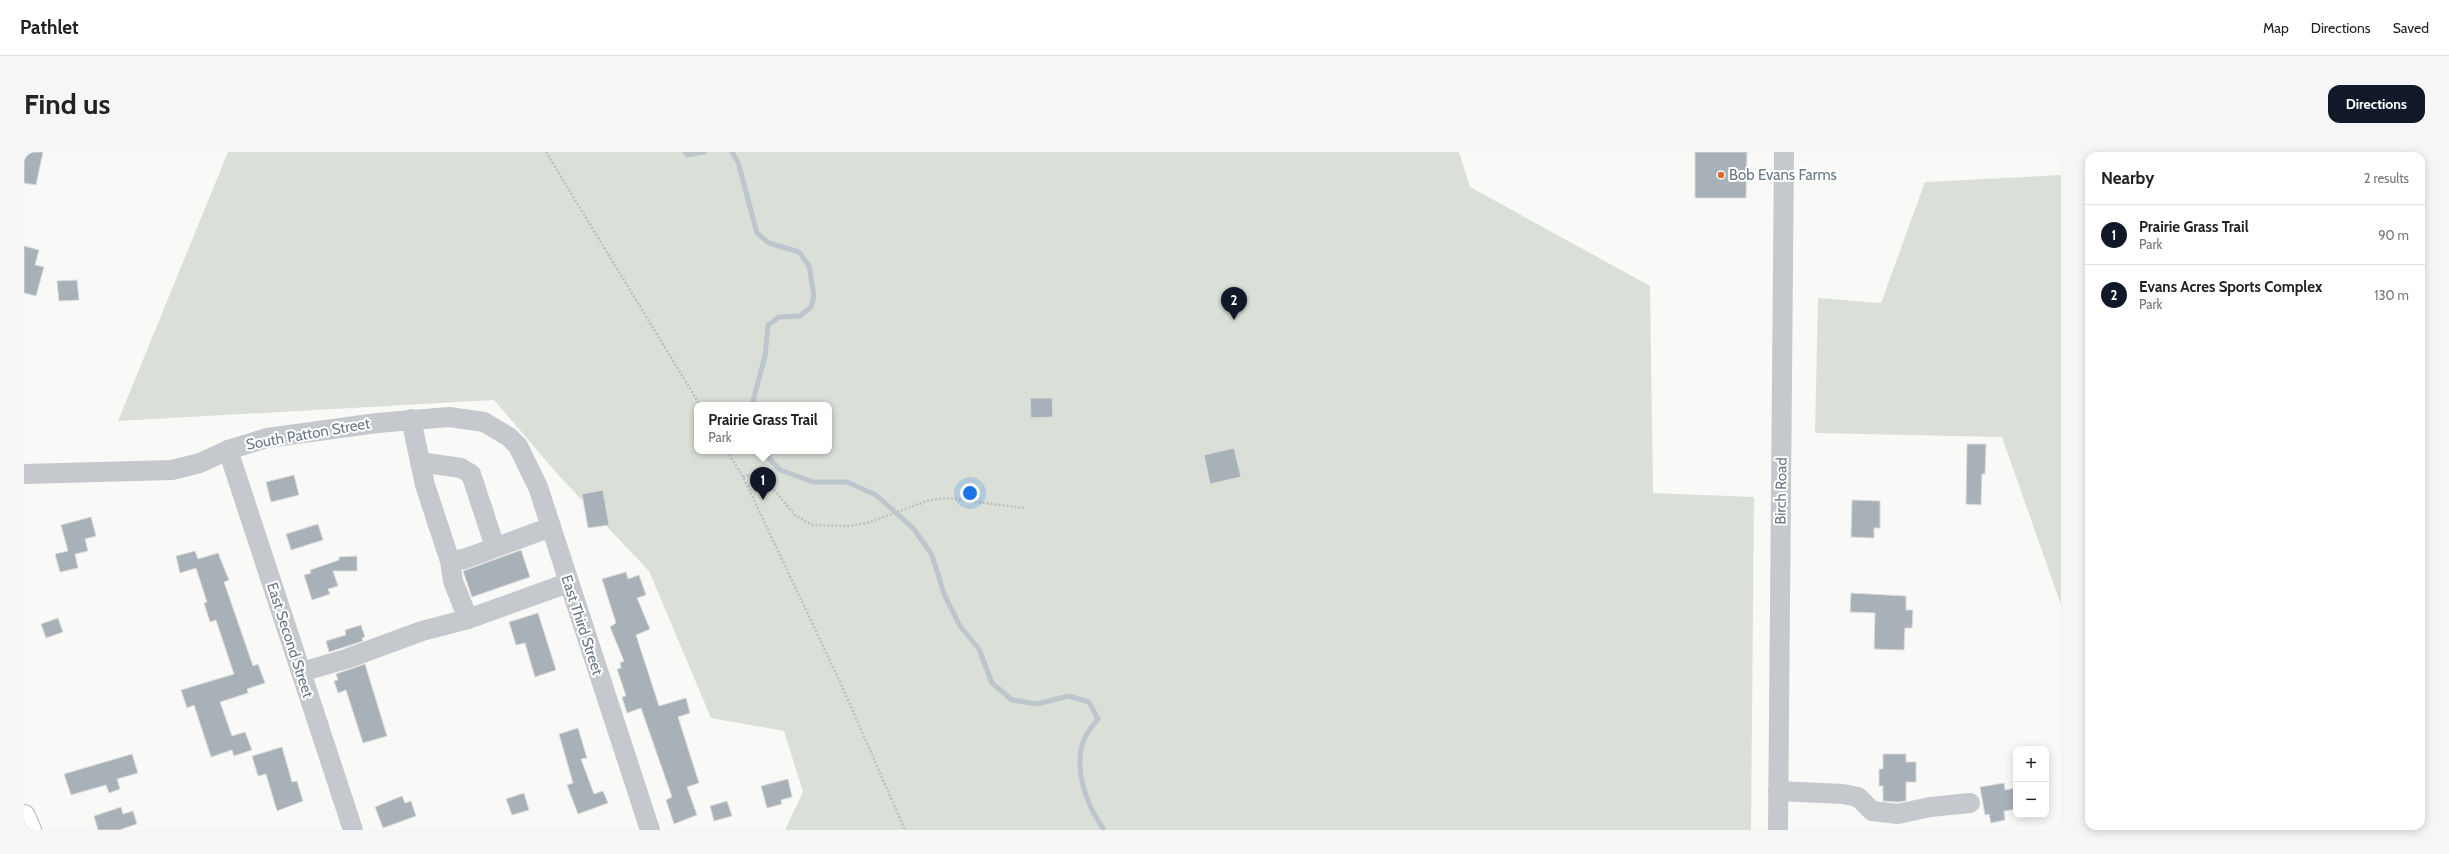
<!DOCTYPE html>
<meta charset="utf-8">
<style>
body{margin:0;font-family:Cabin,sans-serif;background:#f6f6f6;color:#222}
.controls{position:absolute;right:12px;bottom:12px;display:grid;overflow:hidden;border-radius:8px;box-shadow:0 2px 10px #0003}
.controls button{width:36px;height:36px;display:grid;place-items:center;padding:0;border:0;border-bottom:1px solid #e0e0e0;background:#fff;color:#222;font:20px sans-serif}
.you{position:absolute;left:946px;top:341px;width:14px;height:14px;margin:-10px;border:3px solid #fff;border-radius:50%;background:#1a73e8;box-shadow:0 0 0 6px #1a73e833}
.badge{display:grid;place-items:center;width:26px;height:26px;border-radius:50%;background:#111827;color:#fff;font-size:13px;font-weight:700}
.pin{position:absolute;translate:-50% -33px;filter:drop-shadow(0 1px 2px #0008)}
.pin::after{content:'';position:absolute;top:21px;width:14px;height:12px;background:inherit;clip-path:polygon(0 0,100% 0,50% 100%)}
.popup{position:absolute;left:670px;top:250px;width:138px;height:52px;box-sizing:border-box;display:grid;place-content:center;border-radius:8px;background:#fff;filter:drop-shadow(0 1px 3px #0005);font-size:13px;white-space:nowrap;color:#767676}
.popup b{font-size:15px;color:#222}
.popup::after{content:'';position:absolute;left:50%;top:100%;margin-left:-8px;border:8px solid transparent;border-top-color:#fff}
.list{margin:0;padding:0;list-style:none}
h2{display:flex;justify-content:space-between;align-items:center;height:52px;margin:0;padding:0 16px;font-size:17px}
h2 small{font-size:13px;font-weight:400;color:#767676}
.list li{display:grid;grid-template-columns:26px 1fr auto;gap:12px;align-items:center;box-sizing:border-box;height:60px;padding:0 16px;border-top:1px solid #e0e0e0}
.list b{display:block;font-size:15px;white-space:nowrap}
.list p{margin:0;font-size:13px;white-space:nowrap;color:#767676}
.list em{font-size:13px;font-style:normal;color:#767676}
.map{position:relative;flex:none;width:2037px;height:678px;overflow:hidden;border-radius:12px}
header{display:flex;align-items:center;gap:24px;box-sizing:border-box;height:56px;padding:0 20px;background:#fff;border-bottom:1px solid #e0e0e0}
header strong{font-size:19px}
nav{display:flex;gap:22px;margin-inline-start:auto;font-size:14px}
.intro{display:flex;align-items:center;justify-content:space-between;box-sizing:border-box;height:96px;padding:0 24px}
h1{margin:0;font-size:28px}
.button{padding:10px 18px;border-radius:12px;background:#111827;color:#fff;font-size:14px;font-weight:700}
main{display:flex;gap:24px;padding:0 24px}
aside{flex:1;background:#fff;border-radius:12px;box-shadow:0 2px 10px #0003}
.map>svg:first-child{display:block}
.green{fill:#dae0d8;fill-rule:evenodd}
.lines{fill:none;stroke-linecap:round;stroke-linejoin:round}
.stream{stroke:#bdc6cc;stroke-width:5}
.building{fill:#a9b1b8;stroke:#dbdbd9}
.major-casing{stroke:#b8bcc0;stroke-width:24}
.path{stroke:#bdbfc2;stroke-width:2.5;stroke-dasharray:2 2;stroke-linecap:butt}
.minor{stroke:#c5c8cc;stroke-width:20}
.major{stroke:#fff;stroke-width:22}
.poi-dot{fill:#de6832;stroke:#fff;stroke-width:1.5}
.labels{text-anchor:middle;dominant-baseline:central;stroke-width:4;stroke-linejoin:round;paint-order:stroke}
.poi-label{font-size:15px;fill:#697787;stroke:#fff;text-anchor:start}
.street-label{font-size:15px;fill:#697787;stroke:#fff}
</style>
<header>
<strong>Pathlet</strong>
<nav><a>Map</a><a>Directions</a><a>Saved</a></nav>
</header>
<div class="intro"><h1>Find us</h1><a class="button">Directions</a></div>
<main>
<div class="map">
<svg width="2037" height="678" viewBox="0 0 2037 678">
<rect width="100%" height="100%" fill="#f9f9f7"/>
<!-- green -->
<g class="green">
<path d="M204,0h1231l11,35 180,99 3,207 101,4 -3,333h-966l18,-38 -19,-61 -73,-13 -62,-147 -89,-94 -66,-77 -376,21zM673,253h132v46h-132z"/>
<path d="M2037,23v430l-59,-168 -187,-4 3,-135 63,5 44,-121z"/>
</g>
<g class="lines">
<!-- stream -->
<g class="stream">
<path d="M661,0l2,3 17,-3"/>
<path d="M708,0l6,10 19,71 12,10 30,9 10,14 5,30 -3,11 -11,9 -21,1 -11,8 -3,31 -13,49"/>
<path d="M738,299l18,19 34,12h33l29,13 38,34 18,26 12,39 16,32 19,23 13,34 20,17 25,4 32,-8 20,6 9,17c-4,5 -10,12 -13,18 -13,31 1,67 19,93"/>
</g>
</g>
<!-- building -->
<g class="building">
<path d="M0,0h19l-7,33 -12,-2z"/>
<path d="M1671,0h52l-1,46h-51z"/>
<path d="M0,94l15,4 -4,15 9,2 -8,29 -12,-3z"/>
<path d="M53,128l2,20 -20,1 -2,-20z"/>
<path d="M1006,246h22l1,19 -22,1z"/>
<path d="M1943,292h19l-1,30h-3l-1,31 -15,-1z"/>
<path d="M1210,296l7,29 -31,7 -6,-29z"/>
<path d="M270,323l5,20 -28,7 -5,-20z"/>
<path d="M579,338l6,35 -21,3 -6,-34z"/>
<path d="M1828,348l28,1v27h-6v10l-23,-1z"/>
<path d="M67,365l5,19 -11,3 3,12 -13,3 3,14 -18,4 -5,-18 13,-3 -7,-26z"/>
<path d="M294,372l5,16 -32,10 -5,-16z"/>
<path d="M497,398l9,27 -58,20 -9,-26z"/>
<path d="M171,399l3,8 20,-6 11,27 -5,2 29,84 5,-2 7,19 -18,6 1,4 -28,9 12,34 13,-4 7,18 -18,6 -2,-6 -21,7 -17,-52 -7,3 -6,-18 53,-16 -18,-54 -6,2 -6,-19 3,-1 -11,-34 -16,5 -4,-17z"/>
<path d="M333,404v15h-24l5,15 -10,3 2,5 -18,6 -8,-25 7,-2 -1,-3 29,-10v-3z"/>
<path d="M602,420l2,7 11,-4 7,20 -9,3 13,31 -14,6 23,71 27,-8 4,15 -12,4 21,66 -12,4 10,28 -23,9 -8,-24 6,-3 -31,-89 -14,5 -5,-16 4,-1 -9,-27 4,-1 -1,-5 4,-2 -14,-34 6,-4 -14,-44z"/>
<path d="M1827,441l55,3v14h7l-1,18h-7l-1,22 -30,-1 1,-36 -25,-1z"/>
<path d="M514,461l18,57 -21,7 -10,-34 -9,2 -7,-23z"/>
<path d="M34,466l5,14 -17,6 -5,-14z"/>
<path d="M337,473l4,12 -3,1 1,3 -34,11 -3,-11 20,-6 -1,-5z"/>
<path d="M341,512l22,72 -24,7 -17,-53 -8,3 -4,-12 4,-1 -2,-6z"/>
<path d="M554,576l9,30 -6,1 13,35 9,-3 5,12 -30,11 -11,-29 6,-2 -14,-49z"/>
<path d="M258,595l10,35 5,-1 6,20 -26,10 -11,-37 -8,2 -6,-20z"/>
<path d="M108,602l6,19 -21,6 3,10 -11,4 -3,-8 -35,10 -7,-21z"/>
<path d="M1859,602h23v8h10v20h-10v19l-9,1 -14,-1v-15h-4v-17h4z"/>
<path d="M764,627l4,18 -11,3 1,4 -15,4 -6,-22z"/>
<path d="M1980,631l1,7 11,-2v21l-12,2 1,9 -14,3 -2,-9 -4,1 -5,-28z"/>
<path d="M500,641l5,17 -17,5 -6,-16z"/>
<path d="M378,644l3,7 6,-2 5,15 -33,12 -8,-21z"/>
<path d="M703,649l5,15 -18,5 -4,-15z"/>
<path d="M97,655l2,7 10,-3 4,13 -18,6h-21l-4,-14z"/>
</g>
<g class="lines">
<defs>
<path id="major" d="M0,664l6,14"/>
</defs>
<!-- major casing -->
<use href="#major" class="major-casing"/>
<!-- path -->
<g class="path">
<path d="M522,0l154,253"/>
<path d="M703,299l16,26 98,207 64,146"/>
<path d="M719,325l16,-5 36,43 17,10 37,1 18,-3 63,-23 16,-2 78,10"/>
</g>
<!-- minor -->
<g class="minor">
<path d="M387,267l14,66 25,76 3,20 15,38"/>
<path d="M204,298l125,380"/>
<path d="M396,310l41,6 10,6 24,73"/>
<path d="M0,322l148,-4 28,-7 28,-13 39,-12 110,-15 72,-6 35,5 25,15 9,9 20,41 112,343"/>
<path d="M426,409l14,-2 87,-32"/>
<path d="M277,520l45,-13 76,-28 46,-12 100,-36"/>
<path d="M1754,639l65,3 15,3 14,14 26,3 32,-7 40,-4"/>
<path d="M1754,678l6,-678"/>
</g>
<!-- major -->
<use href="#major" class="major"/>
</g>
<!-- markers -->
<circle class="poi-dot" cx="1697" cy="23" r="4"/>
<g class="labels">
<!-- poi labels -->
<g class="poi-label">
<text x="1705" y="23">Bob Evans Farms</text>
</g>
<!-- street labels -->
<g class="street-label">
<text transform="translate(284 282) rotate(-10)">South Patton Street</text>
<text transform="translate(1757 339) rotate(-89)">Birch Road</text>
<text transform="translate(558 473) rotate(72)">East Third Street</text>
<text transform="translate(266 488) rotate(72)">East Second Street</text>
</g>
</g>
</svg>
<div class="controls">
<button>+</button>
<button>−</button>
</div>
<div class="you"></div>
<div class="pin badge" style="left:739px;top:348px">1</div>
<div class="popup"><b>Prairie Grass Trail</b>Park</div>
<div class="pin badge" style="left:1210px;top:168px">2</div>
</div>
<aside>
<h2>Nearby<small>2 results</small></h2>
<ul class="list">
<li><span class="badge">1</span><div><b>Prairie Grass Trail</b><p>Park</p></div><em>90 m</em></li>
<li><span class="badge">2</span><div><b>Evans Acres Sports Complex</b><p>Park</p></div><em>130 m</em></li>
</ul>
</aside>
</main>
